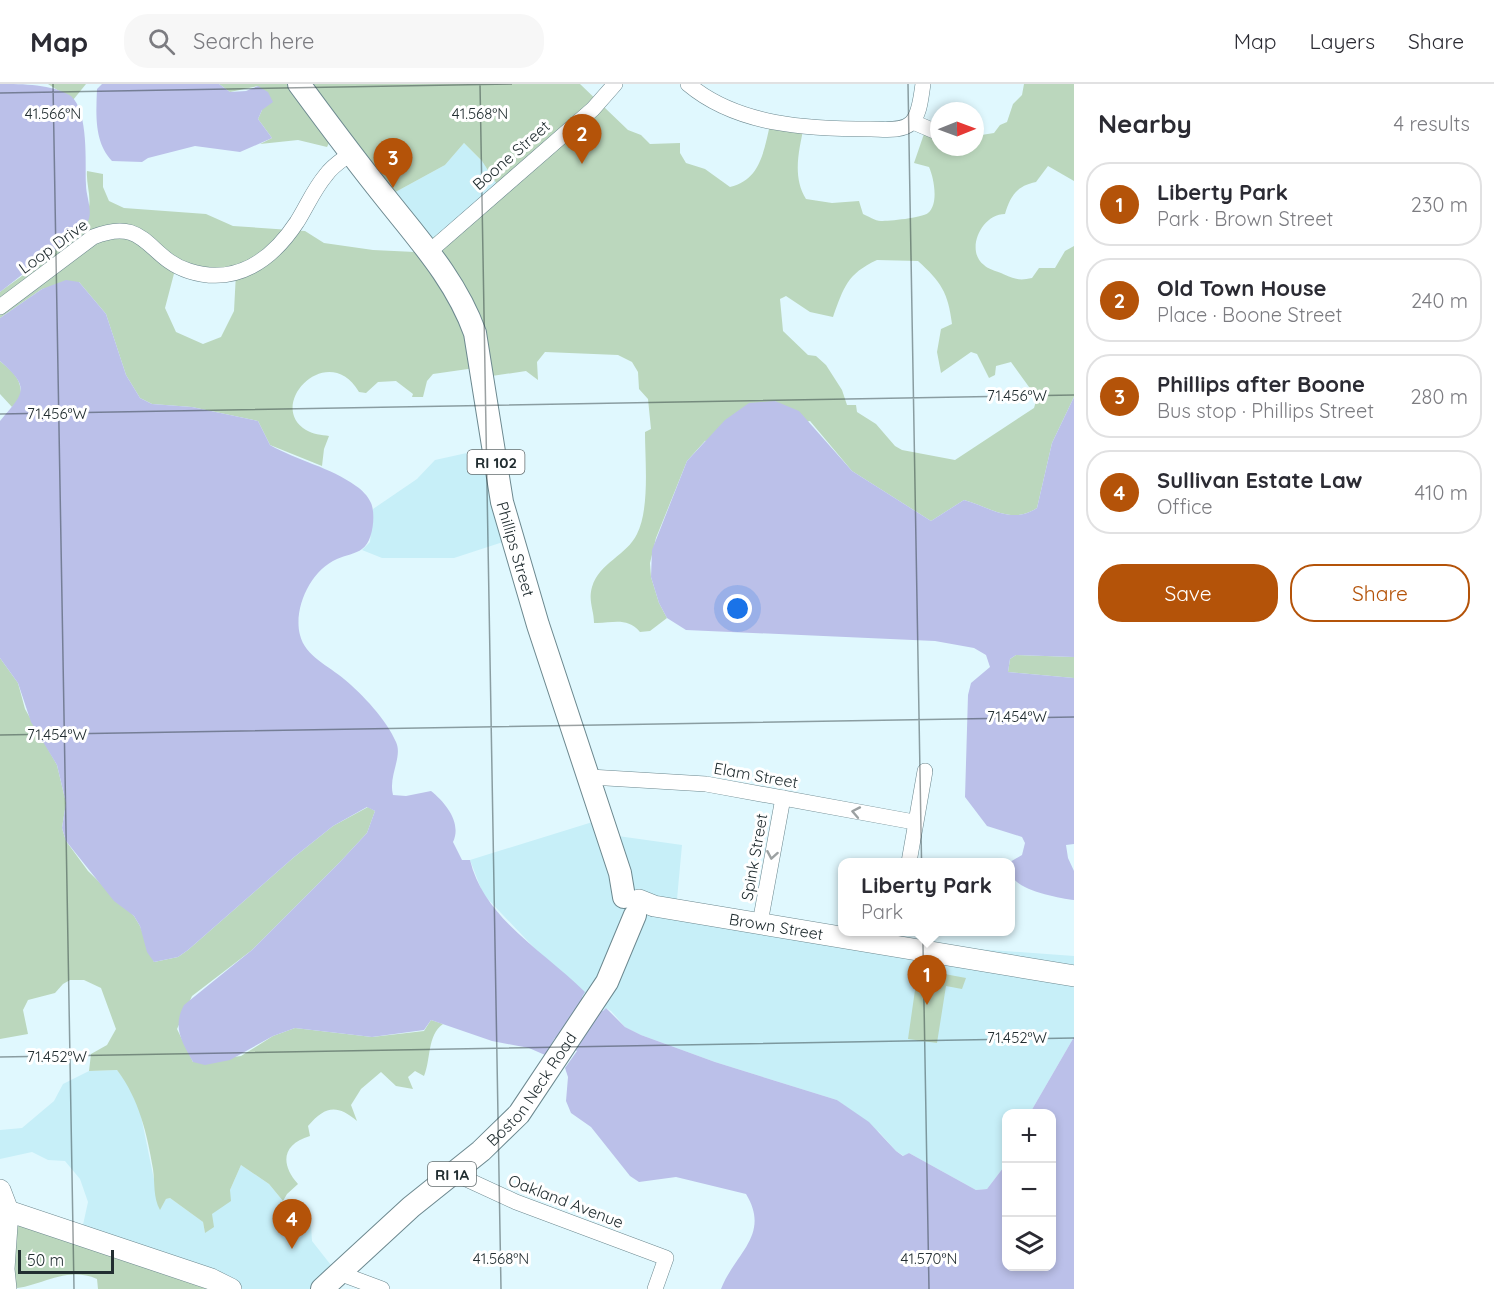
<!DOCTYPE html>
<meta charset="utf-8">
<style>
body{margin:0;font-family:Quicksand,sans-serif;background:#f7f7f7;color:#2b2b33}
.controls{position:absolute;right:18px;bottom:18px;display:grid;overflow:hidden;border-radius:12px;box-shadow:0 3px 9px #0003}
.controls button{width:54px;height:54px;display:grid;place-items:center;padding:0;border:0;border-bottom:2px solid #e1e1e2;background:#fff;color:#2b2b33;font:30px sans-serif}
.compass{position:absolute;left:930px;top:18px;width:54px;height:54px;border-radius:50%;background:#fff;box-shadow:0 3px 9px #0003;rotate:89deg}
.scale{position:absolute;left:18px;bottom:15px;width:96px;box-sizing:border-box;padding-left:6px;border:3px solid #222e31;border-top:0;font-size:16px;line-height:21px;white-space:nowrap;color:#222e31;-webkit-text-stroke:4px #fff;paint-order:stroke}
.you{position:absolute;left:738px;top:525px;width:21px;height:21px;margin:-15px;border:4px solid #fff;border-radius:50%;background:#1a73e8;box-shadow:0 0 0 9px #1a73e833}
.badge{display:grid;place-items:center;width:39px;height:39px;border-radius:50%;background:#b45309;color:#fff;font-size:20px;font-weight:700}
.pin{position:absolute;translate:-50% -50px;filter:drop-shadow(0 2px 3px #0008)}
.pin::after{content:'';position:absolute;top:32px;width:21px;height:18px;background:inherit;clip-path:polygon(0 0,100% 0,50% 100%)}
.popup{position:absolute;left:838px;top:774px;width:177px;height:78px;box-sizing:border-box;display:grid;place-content:center;border-radius:12px;background:#fff;filter:drop-shadow(0 2px 4px #0005);font-size:20px;white-space:nowrap;color:#7c7c81}
.popup b{font-size:22px;color:#2b2b33}
.popup::after{content:'';position:absolute;left:50%;top:100%;margin-left:-12px;border:12px solid transparent;border-top-color:#fff}
.list{margin:0;padding:0;list-style:none}
h2{display:flex;justify-content:space-between;align-items:center;height:78px;margin:0;padding:0 24px;font-size:26px}
h2 small{font-size:20px;font-weight:400;color:#7c7c81}
.list li{display:grid;grid-template-columns:39px 1fr auto;gap:18px;align-items:center;box-sizing:border-box;height:84px;margin:0 12px 12px;padding:0 12px;border:2px solid #e1e1e2;border-radius:24px}
.list b{display:block;font-size:22px;white-space:nowrap}
.list p{margin:0;font-size:20px;white-space:nowrap;color:#7c7c81}
.list em{font-size:20px;font-style:normal;color:#7c7c81}
.actions{display:flex;gap:12px;padding:18px 24px}
.actions a{flex:1;padding:14px 0;border:2px solid #b45309;border-radius:24px;text-align:center;font-size:21px;color:#b45309}
.actions .main{background:#b45309;color:#fff}
.icon{flex:none;width:33px;height:33px;fill:none;stroke:currentColor;stroke-width:2;stroke-linecap:round;stroke-linejoin:round}
.map{position:relative;flex:none;width:1074px;height:1205px;overflow:hidden}
header{display:flex;align-items:center;gap:36px;box-sizing:border-box;height:84px;padding:0 30px;background:#fff;border-bottom:2px solid #e1e1e2}
header strong{font-size:28px}
nav{display:flex;gap:33px;margin-inline-start:auto;font-size:21px}
.search{width:420px;height:54px;background:#f7f7f7;display:flex;align-items:center;gap:15px;box-sizing:border-box;padding:0 21px;border-radius:24px;color:#7c7c81;font-size:22px}
main{display:flex}
aside{flex:1;background:#fff}
.map>svg:first-child{display:block}
.built{fill:#c7eff8}
.green{fill:#bbd7bd;fill-rule:evenodd}
.water{fill:#bbc0e9}
.lines{fill:none;stroke-linecap:round;stroke-linejoin:round}
.street-casing{stroke:#6c888f;stroke-width:16}
.secondary-casing{stroke:#6c888f;stroke-width:22}
.primary-casing{stroke:#6c888f;stroke-width:24}
.street{stroke:#fff;stroke-width:15}
.secondary{stroke:#fff;stroke-width:21}
.primary{stroke:#fff;stroke-width:22}
.oneway{stroke:#9ca1a2}
.ticks{fill:none;stroke:#222e31;stroke-width:1.5;stroke-opacity:0.45}
.labels{text-anchor:middle;dominant-baseline:central;stroke-width:6;stroke-linejoin:round;paint-order:stroke}
.shield{fill:#fff;stroke:#646d6f;stroke-width:1.5}
.shield-label{font-size:15px;font-weight:bold;fill:#222e31}
.street-label{font-size:16px;fill:#222e31;stroke:#fff}
.ticks-label{font-size:15px;text-anchor:middle;fill:#222e31;stroke:#fff;stroke-width:6;stroke-linejoin:round;paint-order:stroke}
</style>
<header>
<strong>Map</strong>
<div class="search"><svg class="icon" aria-label="search" viewBox="0 0 24 24"><circle cx="10" cy="10" r="6"/><path d="M15 15l6 6"/></svg>Search here</div>
<nav><a>Map</a><a>Layers</a><a>Share</a></nav>
</header>
<main>
<div class="map">
<svg width="1074" height="1205" viewBox="0 0 1074 1205">
<rect width="100%" height="100%" fill="#e0f8fe"/>
<!-- built -->
<g class="built">
<path d="M464,59l18,18 16,25 -67,65 -41,-56 55,-30z"/>
<path d="M494,363l12,94 -52,17h-72l-20,-8 8,-8 3,-33 44,-30 18,-19z"/>
<path d="M599,736l19,16 64,9 -6,65 219,33 179,13v81l-44,76 -24,1v50l-19,25 -11,1 -67,-37 -5,3 -8,-5 -17,-19 -42,-32 -122,-38 -74,-27 -16,-8 -14,-16 -5,-3 -2,3 -23,-14 -98,-103 -13,-34z"/>
<path d="M117,986l15,20 8,21 20,98 6,-10 4,-1 33,24 2,11 7,-19 18,-24 11,-25 28,19 14,17 3,11 17,2 8,12 1,15 22,28 -4,4 -19,16h-80l-150,-55 7,-32 -8,-23 -15,-18 -17,-1 -16,-8 -32,7v-29l22,-2 32,-27 9,-17 26,-13z"/>
</g>
<!-- green -->
<g class="green">
<path d="M48,0h38l-13,16z"/>
<path d="M219,0h361l48,46 13,5 9,9 30,-1v10l6,10 19,6 25,18c32,-7 34,-39 41,-66l33,5c-5,24 -12,51 2,73l26,4 27,-2 4,13c5,2 12,7 18,7 8,0 41,-3 47,-8 11,-9 6,-35 1,-46l-15,-4 11,-32 14,4v12h36v-11l19,-3 6,-8 7,-3 6,-18 9,-9 2,-11h50v97l-26,-15 -12,16c-20,4 -26,15 -31,32 -24,0 -40,37 -21,51 4,4 12,6 17,8 13,6 18,8 31,5l7,-10h16l10,-17 9,-5v151l-22,46 -15,65c-26,17 -47,-1 -73,-8l-33,21 -79,-50 -42,-50 -105,20 -18,20 -31,77 -6,25 1,14 8,26 8,15 -17,13 -10,1c-14,-16 -29,-8 -46,-9 0,-13 -6,-22 -2,-36 7,-24 35,-32 45,-53 13,-26 8,-74 8,-102l6,-3 -3,-30 -9,-10 -1,-17 -6,-10 -14,-7 -73,-3 -8,10 1,18 -12,-9 -41,6 -3,-10 -49,7 -6,7 -4,16h-11l1,-3 -17,-13 -18,1 -12,11 -7,-1c-31,-53 -94,13 -53,38 6,4 16,5 23,6l-5,13 -2,17 -52,-21 -12,-24 -66,-14 -40,-3 -12,-6 -14,-23 -20,-61 -27,-32 -37,7 -42,29v-26c24,-19 84,-54 89,-85 2,-11 -3,-24 -2,-36l16,3v13l6,14 15,7 82,6 27,12 72,5 19,12 49,7 42,2 83,-66 -16,-25 -18,-18 -19,22 -55,30 -59,-56 -4,8 -29,-7 -38,4 12,-6 -14,-19 4,-9 -4,-24 -28,6zM877,176l41,1c23,21 30,31 34,63l-11,5 -4,23 4,21 30,-21 6,2 12,24 6,-3 1,-9 15,-4 26,36 -3,10 -79,52 -53,-10 -7,-4 -19,-22 -19,-12 -1,-7h-9l-5,-15 -16,-25 -10,-9 -8,-1 -25,-24 -3,-32 6,-3 24,16 23,5c11,-30 14,-43 44,-57zM176,182l60,7 -2,38 -13,26 -18,7 -27,-12 -11,-24z"/>
<path d="M0,277c14,12 22,18 21,37l-9,9 -12,-13z"/>
<path d="M1016,571l58,2v21l-66,-6 2,-13z"/>
<path d="M0,574l18,25 7,26 32,56 9,38 -4,25 4,13 22,30 46,45 6,10 14,36 24,-5 10,-7 105,-92 40,-32 35,-19 7,4 -8,22 -28,30 -87,87 -60,46 -15,33 16,33 48,-6 32,-20 22,-8 77,9 52,-6 7,-11 12,4c-16,11 -12,36 -19,52l-9,-5 -7,6 5,12 -17,-3 -15,-14 -20,17 -10,16 6,16c-20,-17 -32,-15 -49,5l2,10c-28,8 -30,28 -12,48l-11,10 -4,7 -14,-17 -28,-19 -11,25 1,11 -19,13 2,13 -9,6 -2,-11 -33,-24 -4,1 -6,11c-7,-12 -5,-28 -7,-41 -6,-36 -14,-70 -36,-99l-28,1 2,-17 16,-9 9,-16 -15,-41 -17,-8h-14l-7,4 -8,9 -27,7 -5,10 5,24 -28,5z"/>
<path d="M918,885l48,9 -4,11 -16,-3 -9,57 -29,-4z"/>
<path d="M0,1117l231,88h-133l-1,-10c-33,-14 -58,10 -90,10z"/>
</g>
<!-- water -->
<g class="water">
<path d="M0,0c23,0 52,0 71,12 18,16 14,67 15,89 0,11 7,26 2,36 -2,4 -7,7 -10,10l-78,61z"/>
<path d="M102,0h117l11,8 16,-1 12,-5 10,6 5,10 -11,8 -4,9 14,19 -32,14 -45,-6 -47,12 -6,4 -30,-1c-18,-19 -16,-47 -15,-72z"/>
<path d="M66,196l13,2 27,32 20,61 14,23 12,6 40,3 66,14 12,24c28,16 60,22 86,41 6,4 12,10 15,17 5,11 2,39 -9,46 -6,5 -17,6 -25,10 -26,11 -44,49 -37,76 5,21 29,31 44,44 19,16 42,40 52,63 7,15 -8,34 -3,53l13,1 25,-5c15,12 31,32 22,51l9,18h8c14,59 75,92 115,132l-3,5 21,14 3,-3 19,19 16,8 74,27 122,38 32,22 27,29 7,5 6,-3 67,37 11,-1 19,-25v102h46v-152l-22,-1 44,-76v252h-353c14,-36 50,-54 25,-95l-70,-17 -37,5 -9,-6 -39,-49 -20,-14 -5,-12 2,-24 -3,-9 12,-17 -22,-13 -10,17 -16,-7 -37,-7 -61,-21 -7,10 -52,7 -77,-9 -22,8 -43,24 -25,5 -12,-3c-11,-20 -21,-35 -9,-57l68,-55 87,-87 28,-30 8,-22 -8,-4 -34,19 -40,32 -105,92 -10,7 -24,5 -7,-10 -7,-26 -6,-10 -20,-15 -48,-60 -4,-13 4,-25 -9,-38 -26,-43 -13,-39 -18,-25v-237c24,-28 31,-33 0,-60v-43l42,-29z"/>
<path d="M1074,313v260l-58,-2 -6,4 -2,13 66,6v166l-8,1 2,13 6,13v29c-15,-2 -55,-9 -62,-24 -2,-4 -1,-10 -2,-14l12,-7 3,-12 -3,-6 -35,-11 -22,-29 3,-102 3,-12 19,-16 -4,-12 -12,-7 -39,-7 -249,-11 -19,-12 -8,-15 -8,-26 1,-27 35,-89 38,-41 24,-17 26,-2 24,10 53,60 79,50 33,-21c26,7 47,25 73,8l15,-65z"/>
</g>
<g class="lines">
<defs>
<g id="street">
<path d="M688,0c50,42 121,45 183,45 12,0 31,3 40,-6 9,-8 10,-27 12,-39"/>
<path d="M913,38l26,11"/>
<path d="M429,168l164,-143 22,-25"/>
<path d="M0,223l93,-70c54,-22 54,21 96,34 47,15 83,-11 108,-49 10,-16 17,-33 29,-47 6,-9 16,-15 24,-21"/>
<path d="M590,693l116,7 208,38"/>
<path d="M909,778l16,-91"/>
<path d="M760,839l23,-125"/>
<path d="M453,1089l63,29 150,56 -11,31"/>
<path d="M339,1189l43,16"/>
</g>
<g id="secondary">
<path id="s1" d="M639,816l15,6 420,70"/>
<path d="M0,1106l8,21 -4,58 2,20"/>
<path d="M8,1127l203,68 20,10"/>
</g>
<g id="primary">
<path id="s2" d="M299,0c28,38 56,76 86,113 34,43 71,83 90,136l27,169 36,123 82,248 4,24"/>
<path id="s3" d="M322,1205l89,-82 70,-56 38,-37 88,-132 28,-67"/>
</g>
</defs>
<!-- street casing -->
<use href="#street" class="street-casing"/>
<!-- secondary casing -->
<use href="#secondary" class="secondary-casing"/>
<!-- primary casing -->
<use href="#primary" class="primary-casing"/>
<!-- street -->
<use href="#street" class="street"/>
<!-- secondary -->
<use href="#secondary" class="secondary"/>
<!-- primary -->
<use href="#primary" class="primary"/>
</g>
<!-- one-way arrows -->
<defs><path id="oneway-chevron" d="M-2-3.5L2.5 0L-2 3.5" fill="none" stroke-width="1.6" stroke-linecap="round" stroke-linejoin="round" transform="scale(1.5)"/></defs>
<g class="oneway">
<use href="#oneway-chevron" transform="translate(856 728) rotate(-169)"/>
<use href="#oneway-chevron" transform="translate(772 771) rotate(100)"/>
</g>
<!-- ticks -->
<path class="ticks" d="M53,0l21,1205M480,0l21,1205M908,0l21,1205M0,9l512,-9M0,330l1074,-19M0,651l1074,-18M0,973l1074,-19"/>
<g class="labels">
<!-- shield labels -->
<g class="shield">
<rect x="467.5" y="366" width="57" height="24" rx="4.5"/>
<rect x="428" y="1078" width="48" height="24" rx="4.5"/>
</g>
<g class="shield-label">
<text x="496" y="378">RI 102</text>
<text x="452" y="1090">RI 1A</text>
</g>
<!-- street labels -->
<g class="street-label">
<text transform="translate(511 71) rotate(-41)">Boone Street</text>
<text transform="translate(53 162) rotate(-36)">Loop Drive</text>
<text stroke="none"><textPath href="#s2" startOffset="526">Phillips Street</textPath></text>
<text transform="translate(756 691) rotate(10)">Elam Street</text>
<text transform="translate(754 773) rotate(-80)">Spink Street</text>
<text stroke="none"><textPath href="#s1" startOffset="140">Brown Street</textPath></text>
<text stroke="none"><textPath href="#s3" startOffset="291">Boston Neck Road</textPath></text>
<text transform="translate(566 1117) rotate(21)">Oakland Avenue</text>
</g>
</g>
<g class="ticks-label">
<text x="53" y="35">41.566°N</text>
<text x="480" y="35">41.568°N</text>
<text x="1017" y="317">71.456°W</text>
<text x="57" y="335">71.456°W</text>
<text x="1017" y="638">71.454°W</text>
<text x="57" y="656">71.454°W</text>
<text x="1017" y="959">71.452°W</text>
<text x="57" y="978">71.452°W</text>
<text x="501" y="1180">41.568°N</text>
<text x="929" y="1180">41.570°N</text>
</g>
</svg>
<div class="controls">
<button>+</button>
<button>−</button>
<button><svg class="icon" aria-label="layers" viewBox="0 0 24 24"><path d="M12 4l9 5-9 5-9-5zM3 14l9 5 9-5"/></svg></button>
</div>
<svg class="compass" viewBox="-18 -18 36 36"><path d="M0-13l5 13h-10z" fill="#e53935"/><path d="M0 13l5-13h-10z" fill="#7c7c81"/></svg>
<div class="scale">50 m</div>
<div class="you"></div>
<div class="pin badge" style="left:927px;top:921px">1</div>
<div class="popup"><b>Liberty Park</b>Park</div>
<div class="pin badge" style="left:582px;top:80px">2</div>
<div class="pin badge" style="left:393px;top:104px">3</div>
<div class="pin badge" style="left:292px;top:1165px">4</div>
</div>
<aside>
<h2>Nearby<small>4 results</small></h2>
<ul class="list">
<li><span class="badge">1</span><div><b>Liberty Park</b><p>Park · Brown Street</p></div><em>230 m</em></li>
<li><span class="badge">2</span><div><b>Old Town House</b><p>Place · Boone Street</p></div><em>240 m</em></li>
<li><span class="badge">3</span><div><b>Phillips after Boone</b><p>Bus stop · Phillips Street</p></div><em>280 m</em></li>
<li><span class="badge">4</span><div><b>Sullivan Estate Law</b><p>Office</p></div><em>410 m</em></li>
</ul>
<div class="actions"><a class="main">Save</a><a>Share</a></div>
</aside>
</main>
